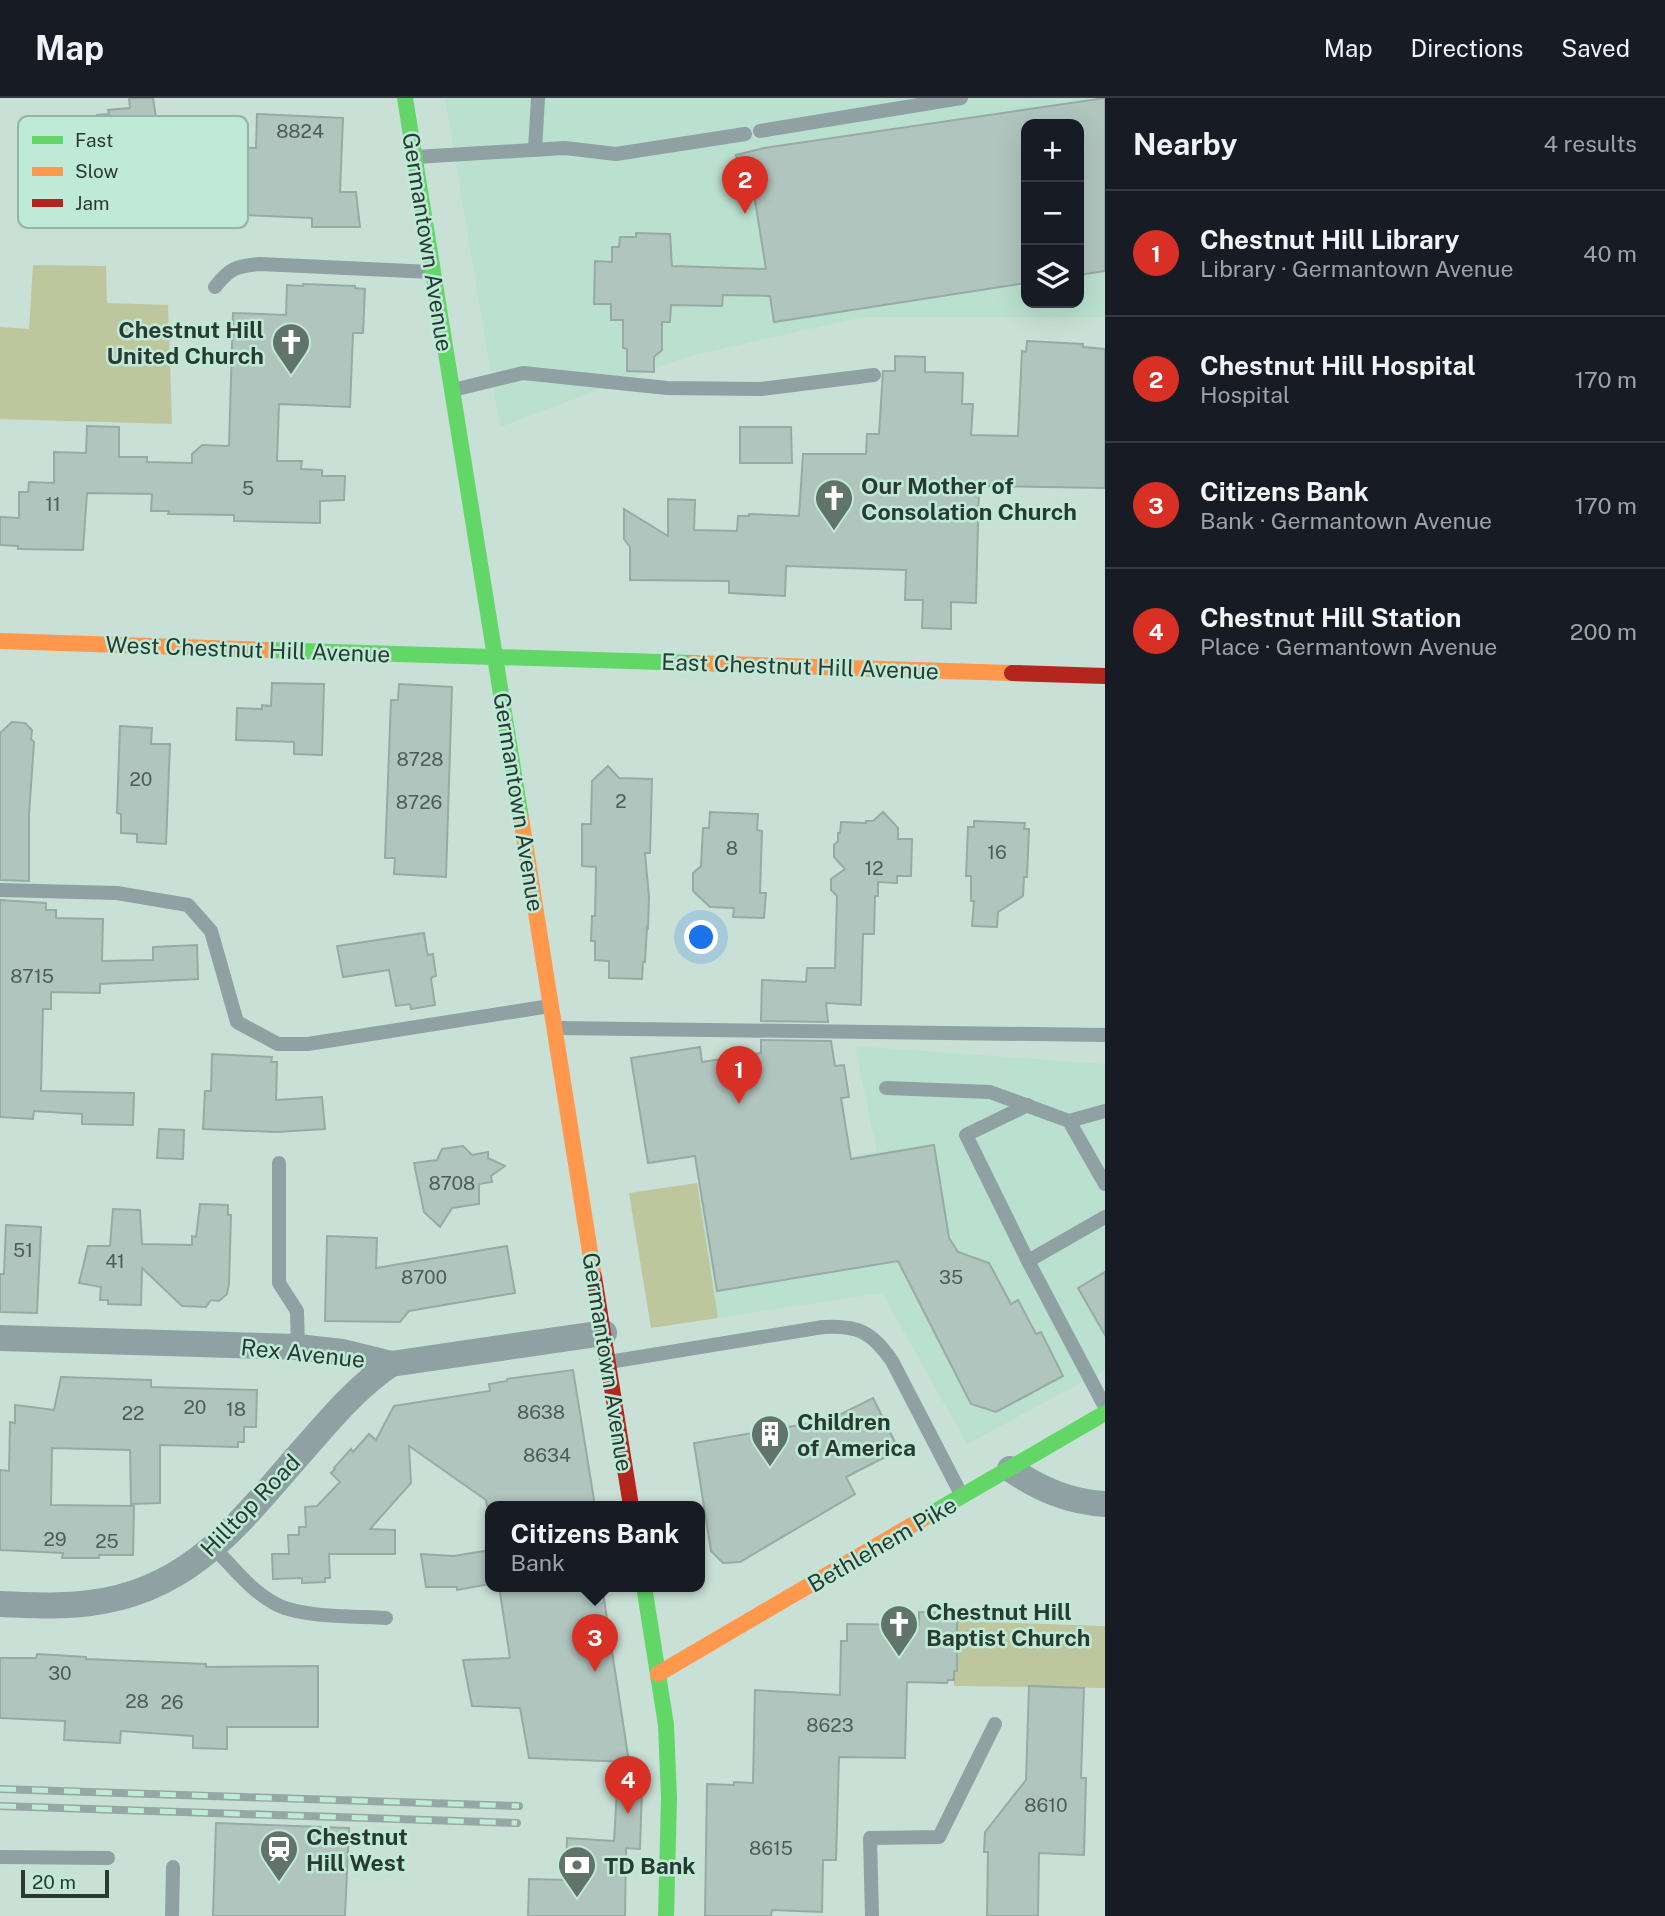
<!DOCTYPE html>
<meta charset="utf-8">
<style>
body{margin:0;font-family:"Public Sans",sans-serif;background:#20242c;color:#f1f3f6}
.controls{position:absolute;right:21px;top:21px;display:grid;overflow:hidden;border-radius:14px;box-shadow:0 7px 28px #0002}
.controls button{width:63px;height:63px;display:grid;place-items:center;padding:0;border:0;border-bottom:2px solid #363941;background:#171b24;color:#f1f3f6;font:35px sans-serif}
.scale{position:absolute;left:21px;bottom:18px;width:88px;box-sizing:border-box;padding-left:7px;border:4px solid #293a33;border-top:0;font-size:19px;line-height:24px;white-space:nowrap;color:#293a33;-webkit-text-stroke:5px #bfead7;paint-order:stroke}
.you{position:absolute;left:702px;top:840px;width:24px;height:24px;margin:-18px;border:5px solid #fff;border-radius:50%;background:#1a73e8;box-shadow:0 0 0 10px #1a73e833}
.badge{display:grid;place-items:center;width:46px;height:46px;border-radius:50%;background:#d93025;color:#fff;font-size:23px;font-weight:700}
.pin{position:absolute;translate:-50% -58px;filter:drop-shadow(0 2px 4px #0008)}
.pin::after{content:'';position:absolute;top:37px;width:24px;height:21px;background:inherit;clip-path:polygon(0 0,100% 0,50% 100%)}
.popup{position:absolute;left:485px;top:1403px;width:220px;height:91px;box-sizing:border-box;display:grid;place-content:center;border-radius:14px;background:#171b24;filter:drop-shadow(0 2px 5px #0005);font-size:23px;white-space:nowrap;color:#9ea1a6}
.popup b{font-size:26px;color:#f1f3f6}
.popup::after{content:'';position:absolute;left:50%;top:100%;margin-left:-14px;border:14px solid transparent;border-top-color:#171b24}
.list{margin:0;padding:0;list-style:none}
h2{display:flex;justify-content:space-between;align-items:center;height:91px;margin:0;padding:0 28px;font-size:30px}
h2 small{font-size:23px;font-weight:400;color:#9ea1a6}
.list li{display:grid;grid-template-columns:46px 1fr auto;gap:21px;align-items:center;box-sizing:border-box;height:126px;padding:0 28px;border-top:2px solid #363941}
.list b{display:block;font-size:26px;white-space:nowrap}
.list p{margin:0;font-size:23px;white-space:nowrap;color:#9ea1a6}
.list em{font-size:23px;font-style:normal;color:#9ea1a6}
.icon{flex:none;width:38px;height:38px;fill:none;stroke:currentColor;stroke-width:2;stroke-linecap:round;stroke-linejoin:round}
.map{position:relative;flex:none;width:1105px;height:1818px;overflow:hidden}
header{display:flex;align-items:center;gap:42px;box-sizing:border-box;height:98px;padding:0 35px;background:#171b24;border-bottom:2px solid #363941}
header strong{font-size:33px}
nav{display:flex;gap:38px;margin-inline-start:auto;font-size:24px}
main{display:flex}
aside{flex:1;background:#171b24}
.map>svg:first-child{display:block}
.built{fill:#bae0cf;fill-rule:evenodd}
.green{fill:#bdc69d}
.building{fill:#b1c5bf;stroke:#97aba5;stroke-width:2}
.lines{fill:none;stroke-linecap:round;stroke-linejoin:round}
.lane{stroke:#8fa1a3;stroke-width:14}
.street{stroke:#8fa1a3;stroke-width:26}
.fast{stroke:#63d668;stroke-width:16}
.slow{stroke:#ff974d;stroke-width:16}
.jam{stroke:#b3261e;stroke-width:16}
.rail-casing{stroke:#96a8a4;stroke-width:8}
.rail{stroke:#bfead7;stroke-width:5;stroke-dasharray:16;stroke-linecap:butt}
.labels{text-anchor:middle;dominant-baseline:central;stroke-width:5;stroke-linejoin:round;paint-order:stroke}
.number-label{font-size:19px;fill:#4b5d56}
.street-label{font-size:23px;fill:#293a33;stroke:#bfead7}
.poi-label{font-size:23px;font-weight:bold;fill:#293a33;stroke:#bfead7;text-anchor:start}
.key{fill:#bfead7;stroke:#92b5a6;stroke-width:2}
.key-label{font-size:19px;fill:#293a33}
</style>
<header>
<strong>Map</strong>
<nav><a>Map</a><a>Directions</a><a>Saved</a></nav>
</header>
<main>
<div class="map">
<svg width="1105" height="1818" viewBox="0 0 1105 1818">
<rect width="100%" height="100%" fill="#c9e0d6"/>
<!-- built -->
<g class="built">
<path d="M445,0h660v219h-242l-177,40 -186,70zM1026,26h53v179h-53z"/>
<path d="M855,948l250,18v306l-138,74 -85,-151 -164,25 -21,-135 180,-31z"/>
</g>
<!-- green -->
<g class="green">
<path d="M33,167l73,1 1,37 61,2 4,119 -172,-5v-92l29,2z"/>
<path d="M697,1085l21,135 -67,10 -22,-135z"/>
<path d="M955,1523l150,5v62l-151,-2v-15l3,-2v-17l-3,-1z"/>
</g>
<!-- building -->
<g class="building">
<path d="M129,0h24l6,39 -47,6v-2l-11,1 -4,-27 12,-1 -1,-4 22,-2z"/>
<path d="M1105,0v173l-26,4v-151h-53v159l-252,39 -4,-26 -47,-1 -1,11 -51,-1 -1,17h-8v28l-8,7v15l-27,-1v-22l-4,-1v-28h-12v-16h-17l1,-43 17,1v-15h7l1,-10h16v-4l34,1 2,32 94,3 -13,-81 -12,3 -5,-36 28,-7z"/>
<path d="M257,16l86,4 -3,74h16l4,35h-48v-9l-70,-3 -1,-35h-42v-33l57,1z"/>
<path d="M303,186l52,2v2l10,1 -2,44h-10l-3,74 -71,-3 -2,57h25l-1,8 21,1v6h23l-1,24 -24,1v22l-86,-2v-6l-66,-1 1,-3h-18l1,-17 -65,-1 -4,57 -65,-1v-3l-18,-1v-28l19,1v-26h9l1,-10 25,1v-31l32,1 1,-27 32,1v30h28v5l45,1v-9l10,-9 27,1 4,-133 53,2 1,-30 16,1z"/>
<path d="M1027,243l56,3v3l22,2v139l-126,-2 -3,117 -25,-1v27l-29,-1 1,-28h-18l1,-30 -120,-4 -1,30 -56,-3v-12l-99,-1v-33l-6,-8v-30l44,27v-37l27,1 -1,30 43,1 1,-15h11v-2l50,2 4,-62h63l1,-20h12l4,-63h12v-15l30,1v15l38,1 -1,31h11l-2,31 47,1 4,-85 4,1z"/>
<path d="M740,329h51l1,36h-52z"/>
<path d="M272,585l52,1 -2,71 -28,-1v-12l-58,-2 1,-32 25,1v-4l9,1z"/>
<path d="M399,586l53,3 -6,190 -52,-3 1,-16h-10l6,-158h7z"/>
<path d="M12,624l13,1 7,7 -1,9 3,3 -5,73v66l-29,-1v-147z"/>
<path d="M120,628l32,2 -1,16h19l-4,100 -29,-2v-8l-16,-1v-19l-4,-1z"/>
<path d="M608,668l11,12 33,1 -2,74h-5l4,44 -1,31 -1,-1 -2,35h-2l-1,17 -33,-1v-17l-14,-1v-19h-4l1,-25h3l1,-49 -14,-1v-42h9l1,-43z"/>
<path d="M710,714l48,2 -1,16 5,1 -2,62h6l-2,25 -31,-1 1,-9 -24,-1 -17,-16v-18l8,-7 2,-38h6z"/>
<path d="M883,714l15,16v11h14l-1,37h-14v7l-19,-1v14h-3l-1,38h-11l-2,71 -35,-2 2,19 -67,-1 1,-41 44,2 1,-14h28l2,-72 -6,-6v-11l14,-10 -11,-12v-12l4,-4v-8h2l1,-11 25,1v-2h7z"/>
<path d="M974,723l51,2 -1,6h5l-2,48h-3l-1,19 -25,16 -1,15 -25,-1 2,-25h-3v-25h-5l2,-49h6z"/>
<path d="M0,802l46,3v7h10v8l47,1 -1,42 51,-1v-13l44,-2 1,34 -98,5v9l-49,-1v17h-8l-2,82 93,2 -1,32 -51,-1v-10l-48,-3 -1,8 -33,-2z"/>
<path d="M424,835l3,19 1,3 5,-1 3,22 -4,1 -1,2 4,26 -24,4 -1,-5 -14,2 -7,-36 -46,7 -6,-31z"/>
<path d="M761,942l70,1 4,25 9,-1 5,32 -8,1 10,61 83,-14 15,93 9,14 31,11 22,41 7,-4 18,34 5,-2 22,44 -67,36 -25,-8 -73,-143 -181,30 -22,-135 -47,7 -17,-105 69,-11 2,15 59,-9z"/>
<path d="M212,956l60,3 -1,5h6l-1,38 46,-3 3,32 -49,3 -73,-3 2,-38h6z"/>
<path d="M159,1031l25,1 -1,29 -26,-1z"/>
<path d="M463,1048l9,9 16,-3v6l17,8 -14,10 1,6 -13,2v20l-27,4 -12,19 -16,-15 -10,-49 23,-3 5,-11z"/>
<path d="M200,1106l28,1v10h3l-2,69 -2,10 -8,7 -8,-1 -5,7 -24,-1 -40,-38 -1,37 -33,-1v-4h-8l1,-13 -22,-4 9,-37h22l3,-37 27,1 2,34 50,1v-9l4,1z"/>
<path d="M6,1127l35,2 -4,86 -37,-1v-38h4z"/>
<path d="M327,1138l50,2 -1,30 131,-22 8,47 -106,18 -9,11 -75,-1z"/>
<path d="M1105,1174v63l-27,-47z"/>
<path d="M573,1272l22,136h-108l-1,-6 -77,-54 2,37 -41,46 25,1v24h-66l1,24h-5v4l-23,1v-5l-29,1 -1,-25h17l-1,-19h11v-8h7l-1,-20 12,-1 23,-24 -9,-9 4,-4 -1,-1 17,-19 2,3 16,-18 7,6 18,-34 96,-15 -1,-7 18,-3v-2z"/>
<path d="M61,1279l90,3v7l106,3 -1,37h-12v15h-6v5l-78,-2v58l-29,1 -1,-54 -78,-2 -1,57 83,1 -1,49h-34v3h-37l1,-5 -63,-3v-80l9,1 1,-49 5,1v-18l39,5z"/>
<path d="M873,1300l26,52 -53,27 9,17 -115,68 -17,1 -12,-12 -17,-108 135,-23z"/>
<path d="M490,1452v34l-33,6v-3h-31l-5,-33 33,2z"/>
<path d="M499,1488h103l27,176 -100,-4 -9,-50 -48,-2 -9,-46 47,-2z"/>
<path d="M919,1514l38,1v58h-3v9h-6l-1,3 -40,-1 -2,76 -66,-1 -3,103h-13l-1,52 -50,-2 -1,6h-66l2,-132 27,1v-3l19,1 2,-93 85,5 1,-54h6v-17l72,1z"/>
<path d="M37,1556l49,3v2l120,5v3l112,-1v61h-91v22l-34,-1v-12l-72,-5 -1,12 -56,-3 1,-19 -65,-3v-60h36z"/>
<path d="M1029,1588l55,2 -3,90h5l-2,77 -45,-2 -1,63h-51l1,-64h-4l1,-20 41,-52z"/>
<path d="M617,1691h25l-2,60 -14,-1 -1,68h-97l1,-37 37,1 1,-42 47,3z"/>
<path d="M216,1725l133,5 -4,88h-132z"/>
</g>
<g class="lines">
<!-- lane -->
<g class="lane">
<path d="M760,33l201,-33"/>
<path d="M535,52l3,-52"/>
<path d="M416,59l149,-9 51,6 129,-20"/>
<path d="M215,189c15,-19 21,-21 45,-23l172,8"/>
<path d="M453,292l70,-17 144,15 94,1 113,-14"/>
<path d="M0,792l117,3 71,12 23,26 26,91 41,22h30l242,-38"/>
<path d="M557,930l548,7"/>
<path d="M886,990l104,4 79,29 36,-10"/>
<path d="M1028,1007l-62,30 62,126 77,146"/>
<path d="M1069,1023l36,63"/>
<path d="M279,1065v120l18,28 1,36"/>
<path d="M1028,1163l77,-44"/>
<path d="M609,1264l214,-35c35,-2 49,5 69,34l69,133"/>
<path d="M214,1450c19,19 36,42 60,55 25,15 82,13 112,15"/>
<path d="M0,1759l108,1"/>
<path d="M172,1818l1,-49"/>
<path d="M872,1818l-2,-78 69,-1 56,-113"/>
</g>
<!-- street -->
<g class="street">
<path d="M0,1240l298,9 44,5 49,12 213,-31"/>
<path d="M1010,1371c30,20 59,33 95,35"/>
<path d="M0,1506c30,1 60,3 90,-1 102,-12 151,-83 214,-154 27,-31 53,-62 87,-85"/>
</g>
<!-- fast -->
<g class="fast">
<path d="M405,0l116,720"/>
<path d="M269,552l424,13"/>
<path d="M924,1420l181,-105"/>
<path d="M644,1488l22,139 3,73 -3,118"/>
</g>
<!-- slow -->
<g class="slow">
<path d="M0,543l269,9"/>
<path d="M693,565l319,10"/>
<path d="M521,720l73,459"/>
<path d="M658,1576l266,-156"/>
</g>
<!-- jam -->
<g class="jam">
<path d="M1012,575l93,3"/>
<path d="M594,1179l37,229"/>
</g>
<defs>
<g id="rail">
<path d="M0,1691l519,17"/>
<path d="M0,1708l517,17"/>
</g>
</defs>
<!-- rail casing -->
<use href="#rail" class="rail-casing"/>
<!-- rail -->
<use href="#rail" class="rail"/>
</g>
<!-- icons -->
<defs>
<symbol id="church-pin" viewBox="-11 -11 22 30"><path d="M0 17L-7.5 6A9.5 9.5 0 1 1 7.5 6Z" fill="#61746c" stroke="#bfead7"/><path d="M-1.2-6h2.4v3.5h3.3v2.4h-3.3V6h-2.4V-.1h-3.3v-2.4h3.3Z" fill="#fff"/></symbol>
<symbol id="building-pin" viewBox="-11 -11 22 30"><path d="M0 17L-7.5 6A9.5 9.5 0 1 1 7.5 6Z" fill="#61746c" stroke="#bfead7"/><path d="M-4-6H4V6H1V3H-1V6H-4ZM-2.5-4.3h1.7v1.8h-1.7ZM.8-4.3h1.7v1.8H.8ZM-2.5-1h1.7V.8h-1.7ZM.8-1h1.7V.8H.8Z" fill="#fff"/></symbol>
<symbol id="station-pin" viewBox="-11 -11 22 30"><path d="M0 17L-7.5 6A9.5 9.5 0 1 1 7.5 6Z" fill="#61746c" stroke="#bfead7"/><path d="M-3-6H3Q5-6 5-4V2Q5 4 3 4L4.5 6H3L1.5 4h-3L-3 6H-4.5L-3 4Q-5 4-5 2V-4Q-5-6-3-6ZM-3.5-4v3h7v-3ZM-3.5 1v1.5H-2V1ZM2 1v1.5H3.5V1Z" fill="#fff"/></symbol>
<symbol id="bank-pin" viewBox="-11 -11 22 30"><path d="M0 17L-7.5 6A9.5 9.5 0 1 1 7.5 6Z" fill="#61746c" stroke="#bfead7"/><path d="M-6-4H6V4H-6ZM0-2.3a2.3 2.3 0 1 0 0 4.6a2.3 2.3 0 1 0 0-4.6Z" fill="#fff"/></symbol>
</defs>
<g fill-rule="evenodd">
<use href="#church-pin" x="269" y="222" width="44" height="60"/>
<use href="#church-pin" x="812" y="378" width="44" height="60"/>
<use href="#building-pin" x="748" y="1314" width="44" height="60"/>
<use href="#church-pin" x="877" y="1504" width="44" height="60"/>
<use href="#station-pin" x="257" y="1729" width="44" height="60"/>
<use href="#bank-pin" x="555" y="1745" width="44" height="60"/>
</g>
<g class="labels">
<!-- number labels -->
<g class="number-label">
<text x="300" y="33">8824</text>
<text x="248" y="390">5</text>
<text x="53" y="406">11</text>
<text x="420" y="661">8728</text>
<text x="141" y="681">20</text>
<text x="621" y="703">2</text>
<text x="419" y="704">8726</text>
<text x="732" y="750">8</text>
<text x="997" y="754">16</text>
<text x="874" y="770">12</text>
<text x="32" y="878">8715</text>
<text x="452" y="1085">8708</text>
<text x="23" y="1152">51</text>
<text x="115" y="1163">41</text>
<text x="424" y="1179">8700</text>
<text x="951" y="1179">35</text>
<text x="195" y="1309">20</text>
<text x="236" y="1311">18</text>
<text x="541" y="1314">8638</text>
<text x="133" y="1315">22</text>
<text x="547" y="1357">8634</text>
<text x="55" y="1441">29</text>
<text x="107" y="1443">25</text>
<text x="60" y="1575">30</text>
<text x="137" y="1603">28</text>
<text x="172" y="1604">26</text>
<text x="830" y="1627">8623</text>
<text x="1046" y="1707">8610</text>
<text x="771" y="1750">8615</text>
</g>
<!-- street labels -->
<g class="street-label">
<text transform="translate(428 144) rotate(81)">Germantown Avenue</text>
<text transform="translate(248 551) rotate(2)">West Chestnut Hill Avenue</text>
<text transform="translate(800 568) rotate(2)">East Chestnut Hill Avenue</text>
<text transform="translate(519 704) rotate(81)">Germantown Avenue</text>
<text transform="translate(303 1255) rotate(6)">Rex Avenue</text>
<text transform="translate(608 1264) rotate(81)">Germantown Avenue</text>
<text transform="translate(250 1407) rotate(-46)">Hilltop Road</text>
<text transform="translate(882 1446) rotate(-30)">Bethlehem Pike</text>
</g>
<!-- poi labels -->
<g class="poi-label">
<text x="264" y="231" text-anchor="end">Chestnut Hill<tspan x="264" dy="26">United Church</tspan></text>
<text x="861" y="387">Our Mother of<tspan x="861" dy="26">Consolation Church</tspan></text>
<text x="797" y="1323">Children<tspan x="797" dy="26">of America</tspan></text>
<text x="926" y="1513">Chestnut Hill<tspan x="926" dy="26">Baptist Church</tspan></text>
<text x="306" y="1738">Chestnut<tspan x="306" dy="26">Hill West</tspan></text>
<text x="604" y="1767">TD Bank</text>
</g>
</g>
<!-- legend -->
<rect x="18" y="18" width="230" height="112" rx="10" class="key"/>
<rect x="32" y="38" width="31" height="8" fill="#63d668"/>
<rect x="32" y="69" width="31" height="9" fill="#ff974d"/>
<rect x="32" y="101" width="31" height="8" fill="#b3261e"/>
<g class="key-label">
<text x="75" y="49">Fast</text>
<text x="75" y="80">Slow</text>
<text x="75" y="112">Jam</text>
</g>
</svg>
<div class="controls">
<button>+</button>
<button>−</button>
<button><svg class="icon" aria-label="layers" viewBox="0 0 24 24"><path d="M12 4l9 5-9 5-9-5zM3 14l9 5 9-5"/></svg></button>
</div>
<div class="scale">20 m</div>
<div class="you"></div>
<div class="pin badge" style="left:739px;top:1006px">1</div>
<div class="pin badge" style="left:745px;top:116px">2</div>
<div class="pin badge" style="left:595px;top:1574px">3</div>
<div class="popup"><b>Citizens Bank</b>Bank</div>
<div class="pin badge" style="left:628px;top:1716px">4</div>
</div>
<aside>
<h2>Nearby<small>4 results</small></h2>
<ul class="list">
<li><span class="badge">1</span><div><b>Chestnut Hill Library</b><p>Library · Germantown Avenue</p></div><em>40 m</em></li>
<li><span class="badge">2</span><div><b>Chestnut Hill Hospital</b><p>Hospital</p></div><em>170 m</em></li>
<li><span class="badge">3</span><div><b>Citizens Bank</b><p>Bank · Germantown Avenue</p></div><em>170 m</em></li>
<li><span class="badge">4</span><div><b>Chestnut Hill Station</b><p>Place · Germantown Avenue</p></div><em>200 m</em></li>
</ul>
</aside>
</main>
